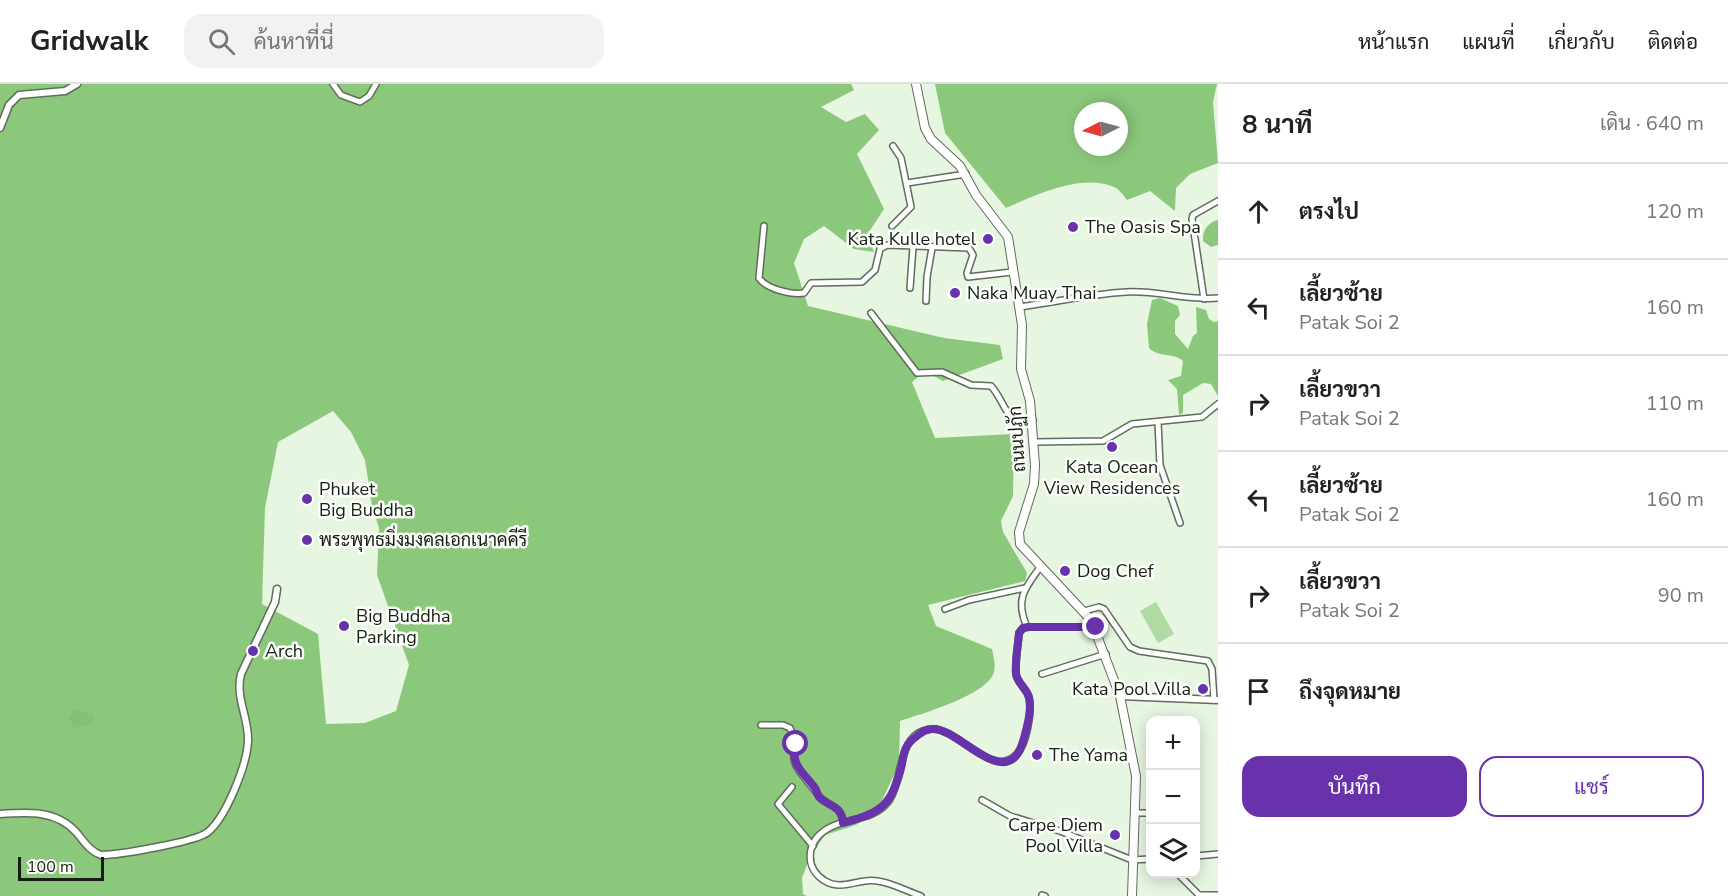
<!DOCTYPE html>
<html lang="th">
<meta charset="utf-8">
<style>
body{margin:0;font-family:"Nunito Sans",Sarabun,sans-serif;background:#f2f2f2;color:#222}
.controls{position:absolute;right:18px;bottom:18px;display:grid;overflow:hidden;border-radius:12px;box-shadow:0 3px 15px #0003}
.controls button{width:54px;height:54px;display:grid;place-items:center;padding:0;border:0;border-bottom:2px solid #e0e0e0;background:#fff;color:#222;font:30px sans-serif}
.compass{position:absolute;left:1074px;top:18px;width:54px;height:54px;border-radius:50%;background:#fff;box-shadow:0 3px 15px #0003;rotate:264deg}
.scale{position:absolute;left:18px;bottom:15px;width:86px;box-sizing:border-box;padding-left:6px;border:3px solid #171d15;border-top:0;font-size:16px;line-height:21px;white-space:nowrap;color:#171d15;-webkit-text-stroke:4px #fbfffa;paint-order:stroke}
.stop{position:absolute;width:18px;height:18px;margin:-14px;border:4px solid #6833aa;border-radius:50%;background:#fff}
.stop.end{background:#6833aa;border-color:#fff;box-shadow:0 2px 6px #0008}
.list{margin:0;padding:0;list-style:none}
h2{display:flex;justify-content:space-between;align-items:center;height:78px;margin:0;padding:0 24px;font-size:26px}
h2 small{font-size:20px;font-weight:400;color:#767676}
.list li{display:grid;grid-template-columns:39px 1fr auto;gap:18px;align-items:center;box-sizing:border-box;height:96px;padding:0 24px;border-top:2px solid #e0e0e0}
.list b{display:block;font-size:22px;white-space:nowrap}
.list p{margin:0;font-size:20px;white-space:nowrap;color:#767676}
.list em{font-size:20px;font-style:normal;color:#767676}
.actions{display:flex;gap:12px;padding:18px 24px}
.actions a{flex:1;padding:14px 0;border:2px solid #6833aa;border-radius:18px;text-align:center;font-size:21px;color:#6833aa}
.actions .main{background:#6833aa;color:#fff}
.icon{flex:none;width:33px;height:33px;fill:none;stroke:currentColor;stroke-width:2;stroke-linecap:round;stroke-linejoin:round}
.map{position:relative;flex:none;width:1218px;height:812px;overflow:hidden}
header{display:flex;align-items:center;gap:36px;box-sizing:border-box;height:84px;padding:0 30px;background:#fff;border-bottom:2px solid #e0e0e0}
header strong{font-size:28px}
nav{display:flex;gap:33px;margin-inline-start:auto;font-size:21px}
.search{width:420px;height:54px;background:#f2f2f2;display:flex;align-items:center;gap:15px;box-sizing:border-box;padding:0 21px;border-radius:18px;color:#767676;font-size:22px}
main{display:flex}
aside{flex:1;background:#fff}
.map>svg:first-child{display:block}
.green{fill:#afdba3}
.forest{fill:#8cc87c;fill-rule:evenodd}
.water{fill:#85c075}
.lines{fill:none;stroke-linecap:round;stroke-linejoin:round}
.minor-casing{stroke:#5f6d5b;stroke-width:8}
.tertiary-casing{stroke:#5f6d5b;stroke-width:9}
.secondary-casing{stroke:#5f6d5b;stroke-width:10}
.minor{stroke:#fff;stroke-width:5}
.tertiary{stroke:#fff;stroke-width:6}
.secondary{stroke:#fff;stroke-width:8}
.route{stroke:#6833aa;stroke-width:8}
.poi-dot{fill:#6833aa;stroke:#fbfffa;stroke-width:2}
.labels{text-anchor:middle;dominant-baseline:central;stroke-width:5;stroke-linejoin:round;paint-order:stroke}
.poi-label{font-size:18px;fill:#171d15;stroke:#fbfffa;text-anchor:start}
.street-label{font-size:18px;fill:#171d15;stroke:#fbfffa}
</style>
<header>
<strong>Gridwalk</strong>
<div class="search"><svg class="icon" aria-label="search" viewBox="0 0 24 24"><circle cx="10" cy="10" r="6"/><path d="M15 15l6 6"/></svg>ค้นหาที่นี่</div>
<nav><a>หน้าแรก</a><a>แผนที่</a><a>เกี่ยวกับ</a><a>ติดต่อ</a></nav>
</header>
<main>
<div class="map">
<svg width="1218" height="812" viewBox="0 0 1218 812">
<rect width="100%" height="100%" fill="#e6f6e1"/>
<!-- green -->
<path class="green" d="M1156,518l18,32 -16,9 -18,-32z"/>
<!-- forest -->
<g class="forest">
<path d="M0,0h851l3,6 -33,17 25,15 19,-8 14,16 -22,24 27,55 -17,26 7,17 -20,-3 -30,-23 -20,13 -10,24 14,43 136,32 56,7 3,14 -60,22 -18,-10 -13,11 23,56 79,-4 -1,62 -12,25 2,11 24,41 -2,8 -97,24 8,21 56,23c1,6 4,16 2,23 -6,23 -73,42 -94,49l-1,43 -21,45 -22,16 -31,10 -15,22 -8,21 1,16 4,2h-807zM333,327l18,21 14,28 7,46 7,22 -2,47 32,90 -13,46 -31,12 -39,1 -8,-90 -56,-30 3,-96 13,-66z"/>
<path d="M935,0h282l-4,18 5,61 -28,11 -14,14 -1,23 -25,-20 -23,9c-3,-4 -8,-11 -13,-13 -33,-14 -78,8 -108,21l-61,-75zM1083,27h36v36h-36z"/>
<path d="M1218,136v25l-7,2 -8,-6c-1,-10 5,-19 15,-21z"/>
<path d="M1160,214l18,8 2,9 -5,6v13l13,15 5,-13 4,-3 -1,-26 10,3 3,9 5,3 4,-1v75l-7,-12 -8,-1 -20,12v18l-4,2 -2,-26 -9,-9 13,-4 2,-15c-10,-9 -24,-3 -34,-13l-2,-24 5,-24z"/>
</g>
<!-- water -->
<path class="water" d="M74,625l19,6 1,6 -7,5 -12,2 -6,-9z"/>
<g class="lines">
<defs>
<g id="minor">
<path d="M333,0l8,11 19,7 9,-6 7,-12"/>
<path d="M907,99l59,-9"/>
<path d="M764,142l-5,52c7,11 33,17 45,15l7,-10 51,-1 13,-12 5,-21 7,-4 82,3 4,7 -6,18 1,4 44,-5"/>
<path d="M892,142l19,-19 -10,-49 -8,-12"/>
<path d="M910,204l3,-41"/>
<path d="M1204,215l-12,-80 1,-4 25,-14"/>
<path d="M926,217l1,-24 5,-29"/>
<path d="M1020,223c35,-5 71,-13 106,-15 31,-2 61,9 92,6"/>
<path d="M871,229l46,60 25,-1 29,13 20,1c11,12 13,27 26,36l16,-2"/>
<path d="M1158,338l2,43 20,58"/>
<path d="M1034,358l69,-1 29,-17 70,-7 16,-13"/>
<path d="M945,525l24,-9 56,-12"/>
<path d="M1084,527l15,-4 5,2 26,38 9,4 69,10 4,8 2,31"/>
<path d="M1027,543c-12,-27 -3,-38 14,-61"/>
<path d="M1042,590l64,-20"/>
<path d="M761,641h22l7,3c8,17 -1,28 8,41 6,9 15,19 21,27 9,11 23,9 24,27"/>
<path d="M792,703l-14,17 35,42"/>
<path d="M982,716l28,16 50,15 72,29 18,-1"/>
<path d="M1135,729h15"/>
<path d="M1196,772l22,-2"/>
<path d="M1178,790l21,21h19"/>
<path d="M1042,811l3,1"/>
<path d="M921,812c-18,-6 -38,-18 -56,-15 -15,2 -26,8 -40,0 -21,-13 -19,-39 2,-52 19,-12 45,-7 61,-27 16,-21 8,-71 44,-73 25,-2 61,52 85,25 10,-11 15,-42 12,-57 -2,-8 -12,-14 -13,-23 -1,-13 2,-28 3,-41l4,-5 4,-1h69"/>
</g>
<g id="tertiary">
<path d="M0,44l9,-23 10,-10 46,-4 12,-7"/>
<path d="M1120,612l98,4"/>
<path d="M0,730c28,-2 56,-4 76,18 8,9 13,19 25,23 17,0 95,-13 107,-23 18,-15 39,-67 40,-91 1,-23 -13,-43 -7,-67l34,-72 2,-13"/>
</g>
<path id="secondary" d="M916,0l9,44 6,11 29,27 16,29 32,42 14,88 -1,44 9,32 5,64 -1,19 -15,48 1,12 71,76 29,76 16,80 -4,120"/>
</defs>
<!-- minor casing -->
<use href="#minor" class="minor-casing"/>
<!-- tertiary casing -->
<use href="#tertiary" class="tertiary-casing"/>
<!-- secondary casing -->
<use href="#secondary" class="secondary-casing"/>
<!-- minor -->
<use href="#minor" class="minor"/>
<!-- tertiary -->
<use href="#tertiary" class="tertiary"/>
<!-- secondary -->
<use href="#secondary" class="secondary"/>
</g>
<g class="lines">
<!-- route -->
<path class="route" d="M796,660c-6,21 7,28 19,44 2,3 2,6 4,9 10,10 23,8 24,26 39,-10 50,-19 59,-59 2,-10 2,-17 10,-24 6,-5 12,-11 20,-11 28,-2 77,69 92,9 3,-12 10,-33 3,-45 -3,-6 -10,-12 -11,-19 -1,-14 2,-28 3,-41l4,-5 5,-1h68"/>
</g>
<!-- markers -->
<g class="poi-dot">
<circle cx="1073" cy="143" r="6"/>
<circle cx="988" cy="155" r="6"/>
<circle cx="955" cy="209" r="6"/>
<circle cx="1112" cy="363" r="6"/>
<circle cx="307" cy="415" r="6"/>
<circle cx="307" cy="456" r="6"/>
<circle cx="1065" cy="487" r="6"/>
<circle cx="344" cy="542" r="6"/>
<circle cx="253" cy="567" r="6"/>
<circle cx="1203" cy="605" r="6"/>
<circle cx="1037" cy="671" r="6"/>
<circle cx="1115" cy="751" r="6"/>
</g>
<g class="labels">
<!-- poi labels -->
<g class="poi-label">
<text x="1085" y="143">The Oasis Spa</text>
<text x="976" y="155" text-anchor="end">Kata Kulle hotel</text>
<text x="967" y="209">Naka Muay Thai</text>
<text x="1112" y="383" text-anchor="middle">Kata Ocean<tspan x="1112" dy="21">View Residences</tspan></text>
<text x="319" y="405">Phuket<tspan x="319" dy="21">Big Buddha</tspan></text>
<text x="319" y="456">พระพุทธมิ่งมงคลเอกเนาคคีรี</text>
<text x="1077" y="487">Dog Chef</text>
<text x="356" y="532">Big Buddha<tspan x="356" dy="21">Parking</tspan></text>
<text x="265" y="567">Arch</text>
<text x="1191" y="605" text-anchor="end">Kata Pool Villa</text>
<text x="1049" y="671">The Yama</text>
<text x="1103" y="741" text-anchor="end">Carpe Diem<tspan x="1103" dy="21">Pool Villa</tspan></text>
</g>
<!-- street labels -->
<g class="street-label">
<text transform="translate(1017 355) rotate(-94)">ถนนปฏัก</text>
</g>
</g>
</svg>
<div class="controls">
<button>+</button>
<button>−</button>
<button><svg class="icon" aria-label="layers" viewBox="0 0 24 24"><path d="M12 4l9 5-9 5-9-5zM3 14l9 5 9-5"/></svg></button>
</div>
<svg class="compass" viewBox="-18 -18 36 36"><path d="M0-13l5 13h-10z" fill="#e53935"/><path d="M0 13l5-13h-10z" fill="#767676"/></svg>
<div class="scale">100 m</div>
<div class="stop" style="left:796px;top:660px"></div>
<div class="stop end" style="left:1096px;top:543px"></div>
</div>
<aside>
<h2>8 นาที<small>เดิน · 640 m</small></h2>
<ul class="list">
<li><svg class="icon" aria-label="ahead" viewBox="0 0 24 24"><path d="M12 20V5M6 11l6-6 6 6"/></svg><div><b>ตรงไป</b></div><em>120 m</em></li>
<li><svg class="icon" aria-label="left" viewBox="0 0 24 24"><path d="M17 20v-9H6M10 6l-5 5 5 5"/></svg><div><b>เลี้ยวซ้าย</b><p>Patak Soi 2</p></div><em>160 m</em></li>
<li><svg class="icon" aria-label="right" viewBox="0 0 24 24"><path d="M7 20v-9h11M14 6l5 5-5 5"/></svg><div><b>เลี้ยวขวา</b><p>Patak Soi 2</p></div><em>110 m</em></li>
<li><svg class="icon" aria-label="left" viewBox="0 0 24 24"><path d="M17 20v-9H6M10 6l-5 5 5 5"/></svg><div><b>เลี้ยวซ้าย</b><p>Patak Soi 2</p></div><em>160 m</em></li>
<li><svg class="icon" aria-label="right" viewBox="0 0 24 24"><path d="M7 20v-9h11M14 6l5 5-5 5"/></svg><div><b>เลี้ยวขวา</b><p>Patak Soi 2</p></div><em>90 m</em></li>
<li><svg class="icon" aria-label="arrive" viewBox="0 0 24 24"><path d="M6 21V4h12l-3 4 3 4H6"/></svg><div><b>ถึงจุดหมาย</b></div></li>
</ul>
<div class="actions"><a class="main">บันทึก</a><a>แชร์</a></div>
</aside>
</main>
